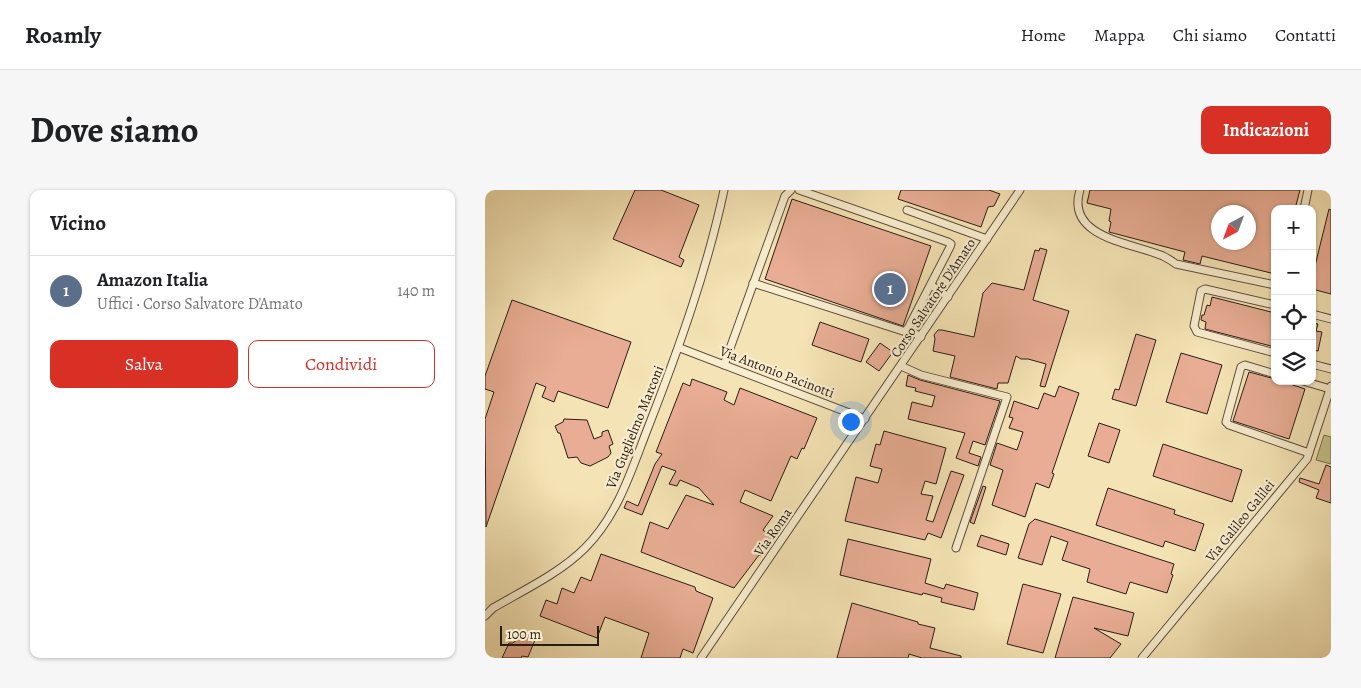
<!DOCTYPE html>
<html lang="it">
<meta charset="utf-8">
<style>
body{margin:0;font-family:Alegreya,serif;background:#f6f6f6;color:#202124}
.controls{position:absolute;right:15px;top:15px;display:grid;overflow:hidden;border-radius:10px;box-shadow:0 1px 4px #0004}
.controls button{width:45px;height:45px;display:grid;place-items:center;padding:0;border:0;border-bottom:1px solid #e0e0e0;background:#fff;color:#202124;font:25px sans-serif}
.compass{position:absolute;left:726px;top:15px;width:45px;height:45px;border-radius:50%;background:#fff;box-shadow:0 1px 4px #0004;rotate:221deg}
.scale{position:absolute;left:15px;bottom:12px;width:99px;box-sizing:border-box;padding-left:5px;border:2px solid #2a1c15;border-top:0;font-size:14px;line-height:18px;white-space:nowrap;color:#2a1c15;-webkit-text-stroke:4px #f8edce;paint-order:stroke}
.you{position:absolute;left:365px;top:231px;width:18px;height:18px;margin:-12px;border:4px solid #fff;border-radius:50%;background:#1a73e8;box-shadow:0 0 0 8px #1a73e833}
.badge{display:grid;place-items:center;width:32px;height:32px;border-radius:50%;background:#d93025;color:#fff;font-size:16px;font-weight:700}
.pin{position:absolute;translate:-50% -50%;border:2px solid #fff;box-shadow:0 1px 5px #0006}
.list{margin:0;padding:0;list-style:none}
h2{display:flex;justify-content:space-between;align-items:center;height:65px;margin:0;padding:0 20px;font-size:21px}
h2 small{font-size:16px;font-weight:400;color:#757577}
.list li{display:grid;grid-template-columns:32px 1fr auto;gap:15px;align-items:center;box-sizing:border-box;height:70px;padding:0 20px;border-top:1px solid #e0e0e0}
.list b{display:block;font-size:19px;white-space:nowrap}
.list p{margin:0;font-size:16px;white-space:nowrap;color:#757577}
.list em{font-size:16px;font-style:normal;color:#757577}
.actions{display:flex;gap:10px;padding:15px 20px}
.actions a{flex:1;padding:11px 0;border:1px solid #d93025;border-radius:10px;text-align:center;font-size:18px;color:#d93025}
.actions .main{background:#d93025;color:#fff}
.icon{flex:none;width:28px;height:28px;fill:none;stroke:currentColor;stroke-width:2;stroke-linecap:round;stroke-linejoin:round}
.map{position:relative;flex:none;width:846px;height:468px;overflow:hidden;border-radius:10px}
header{display:flex;align-items:center;gap:30px;box-sizing:border-box;height:70px;padding:0 25px;background:#fff;border-bottom:1px solid #e0e0e0}
header strong{font-size:24px}
nav{display:flex;gap:28px;margin-inline-start:auto;font-size:18px}
.intro{display:flex;align-items:center;justify-content:space-between;box-sizing:border-box;height:120px;padding:0 30px}
h1{margin:0;font-size:35px}
.button{padding:12px 22px;border-radius:10px;background:#d93025;color:#fff;font-size:18px;font-weight:700}
main{display:flex;gap:30px;padding:0 30px}
aside{flex:1;background:#fff;border-radius:10px;box-shadow:0 1px 4px #0004}
.map>svg:first-child{display:block}
.green{fill:#c3c187;stroke:#766e4e}
.building{fill:#e8ad94;stroke:#2a1c15;fill-rule:evenodd}
.lines{fill:none;stroke-linecap:round;stroke-linejoin:round}
.minor-casing{stroke:#5c4e3d;stroke-width:9}
.minor{stroke:#f8edce;stroke-width:7}
.labels{text-anchor:middle;dominant-baseline:central;stroke-width:4.5;stroke-linejoin:round;paint-order:stroke}
.street-label{font-size:14px;fill:#2a1c15;stroke:#f8edce}
</style>
<header>
<strong>Roamly</strong>
<nav><a>Home</a><a>Mappa</a><a>Chi siamo</a><a>Contatti</a></nav>
</header>
<div class="intro"><h1>Dove siamo</h1><a class="button">Indicazioni</a></div>
<main>
<aside>
<h2>Vicino<small></small></h2>
<ul class="list">
<li><span class="badge" style="background:#5c6f8a">1</span><div><b>Amazon Italia</b><p>Uffici · Corso Salvatore D'Amato</p></div><em>140 m</em></li>
</ul>
<div class="actions"><a class="main">Salva</a><a>Condividi</a></div>
</aside>
<div class="map">
<svg width="846" height="468" viewBox="0 0 846 468">
<rect width="100%" height="100%" fill="#f4e3b4"/>
<filter id="stains"><feTurbulence type="fractalNoise" baseFrequency=".004" numOctaves="4"/><feColorMatrix values="0 0 0 0 .2 0 0 0 0 .09 0 0 0 0 .02 0 0 0 .5 -.17"/></filter>
<radialGradient id="worn" r=".72"><stop offset=".6" stop-color="#630" stop-opacity="0"/><stop offset="1" stop-color="#630" stop-opacity=".3"/></radialGradient>
<!-- green -->
<path class="green" d="M839,245l7,2v27l-15,-4z"/>
<!-- building -->
<g class="building">
<path d="M150,0h26l38,15 -20,52 5,3 -3,7 -68,-28z"/>
<path d="M416,0h88l11,4 -6,12 -6,1 -7,20 -83,-28z"/>
<path d="M605,0h210l-5,19h-20v65l-73,-18 -2,8 -17,-4 2,-8 -76,-20 2,-10 -2,-1 2,-12 -24,-6zM734,22h30v30h-30z"/>
<path d="M307,9l139,47 -28,80 -138,-47z"/>
<path d="M844,19l2,1v84l-19,-5v-11z"/>
<path d="M555,58l7,2 -14,50 36,11 -24,76 -5,-1 6,-22 -18,-5h-7l-5,-3 -8,27h-10l-1,6 -47,-12 5,-21 -22,-5 2,-12 -1,-4 4,-5h4l32,7 9,-44 9,-10 32,7 11,-40 4,1z"/>
<path d="M727,107l63,16v34l-70,-18 1,-7 -5,-2 1,-5h2l3,-10 3,1z"/>
<path d="M27,110l119,42 -23,66 -50,-17 -4,11 -12,-5 4,-10 -10,-4 -50,144 -1,-108 9,-27 -9,-3v-13z"/>
<path d="M335,132l49,17 -8,23 -49,-17z"/>
<path d="M827,133l6,1 -2,7 6,1 -4,19 -6,-1z"/>
<path d="M651,144l20,6 -20,66 -24,-7 3,-10 4,1z"/>
<path d="M395,153l13,9 -14,19 -13,-9z"/>
<path d="M696,163l41,12 -15,49 -41,-12z"/>
<path d="M764,182l26,7v2h6l24,8 -16,50 -56,-18z"/>
<path d="M423,185l12,5 80,21 -15,44 -12,-4 -4,12 12,4 -3,9 -22,-8 9,-25 -57,-14 4,-17 20,5 3,-11 -20,-5 1,-3 -10,-2z"/>
<path d="M207,189l35,13 -3,8 10,5 6,-17 77,30 -13,31 -2,-1 -5,11 -6,-3 -20,45 -26,-11 -5,12 33,14 -10,14 11,9 -13,17 -2,-1 -25,33 -93,-36 9,-30 18,7 18,-34 28,10 -15,-17 -19,-8 -3,6 -8,-2 7,-13 -14,-5 -20,49 -18,-7 3,-7 11,5 17,-42 7,-10 -6,-2 27,-69 7,3z"/>
<path d="M574,196l20,7 -27,80 2,1 -5,14 -13,-5 -11,34 -33,-12 11,-35 -13,-5 7,-22 20,7 6,-18 -14,-4 4,-10 -4,-1 5,-16 24,8 6,-16 11,4z"/>
<path d="M79,229l23,1 7,19 8,-3v-4l6,-2 5,14 -4,2 2,7 -3,4 -18,9 -9,-3 -4,-6 -9,1 -8,-25h-2l-3,-7 8,-4z"/>
<path d="M614,233l21,7 -11,33 -21,-7z"/>
<path d="M399,241l62,17 -10,36 -11,-3 -4,13 12,2 -7,24 7,2 18,-51 13,4 -23,63 -13,-5 -3,7 -80,-19 11,-44 22,6 4,-14 -12,-3 6,-22 4,1z"/>
<path d="M678,254l79,26 -10,32 -79,-26z"/>
<path d="M841,275l5,2v36l-15,-5 3,-8 -20,-8 1,-4 19,6z"/>
<path d="M498,296l3,1 -12,37 -4,-2z"/>
<path d="M623,298l67,22 -1,4 30,10 -9,27 -30,-10 -2,6 -67,-22z"/>
<path d="M550,329l139,45 -3,10 2,1 -6,18 -37,-11 -4,12 -39,-12 3,-13 -28,-9 6,-18 -17,-6 -9,29 -24,-7 11,-34z"/>
<path d="M496,345l28,9 -3,11 -29,-9z"/>
<path d="M363,349l83,20 -6,24 19,6 2,-5 32,9 -4,17 -33,-8 1,-4 -19,-5 -1,2 -82,-20z"/>
<path d="M116,364l94,33 1,4 17,7 -20,55 -10,-4 -3,9h-39l8,-25 -44,-16 -8,21 -57,-22 6,-16 11,4 5,-16 12,5 7,-16 10,4z"/>
<path d="M538,394l38,10 -18,59 -36,-9z"/>
<path d="M588,407l61,16 -6,23 -34,-8 27,16 -11,14h-55z"/>
<path d="M367,413l66,19v2l17,4 -5,20 31,8v2h-39l-13,-4 -1,4h-71z"/>
<path d="M38,445l12,5 -7,17 -6,-1 -1,2h-19l7,-15h4z"/>
</g>
<g class="lines">
<defs>
<g id="minor">
<path d="M595,0c-15,48 53,53 83,66 4,2 9,5 13,8l99,21"/>
<path d="M819,19l4,-19"/>
<path d="M422,20l80,29"/>
<path d="M268,93l153,49 44,-85 1,-3 -3,-2 -149,-52"/>
<path d="M446,95l17,12"/>
<path d="M790,115l-70,-16 -4,2 -7,35 3,6 78,21"/>
<path d="M827,124l19,5"/>
<path d="M422,139l14,8"/>
<path d="M195,158l185,71"/>
<path d="M827,174l19,5"/>
<path d="M239,175l61,-169 6,-6"/>
<path d="M416,176l20,9 86,22 -51,151"/>
<path d="M790,184l-30,-9 -4,2 -15,55 3,3 80,28"/>
<path d="M818,191l27,8"/>
<path d="M0,426l8,-8c31,-18 67,-35 92,-60 34,-34 47,-80 64,-123 30,-77 58,-155 75,-235"/>
<path d="M216,468l319,-468"/>
<path d="M657,468l165,-199 24,-73"/>
</g>
</defs>
<!-- minor casing -->
<use href="#minor" class="minor-casing"/>
<!-- minor -->
<use href="#minor" class="minor"/>
</g>
<g class="labels">
<!-- street labels -->
<g class="street-label">
<text transform="translate(448 108) rotate(-56)">Corso Salvatore D'Amato</text>
<text transform="translate(292 182) rotate(21)">Via Antonio Pacinotti</text>
<text transform="translate(150 237) rotate(-68)">Via Guglielmo Marconi</text>
<text transform="translate(755 331) rotate(-51)">Via Galileo Galilei</text>
<text transform="translate(288 342) rotate(-55)">Via Roma</text>
</g>
</g>
<rect width="100%" height="100%" filter="url(#stains)"/>
<rect width="100%" height="100%" fill="url(#worn)"/>
</svg>
<div class="controls">
<button>+</button>
<button>−</button>
<button><svg class="icon" aria-label="locate" viewBox="0 0 24 24"><circle cx="12" cy="12" r="6"/><path d="M12 2v4M12 18v4M2 12h4M18 12h4"/></svg></button>
<button><svg class="icon" aria-label="layers" viewBox="0 0 24 24"><path d="M12 4l9 5-9 5-9-5zM3 14l9 5 9-5"/></svg></button>
</div>
<svg class="compass" viewBox="-18 -18 36 36"><path d="M0-13l5 13h-10z" fill="#e53935"/><path d="M0 13l5-13h-10z" fill="#757577"/></svg>
<div class="scale">100 m</div>
<div class="you"></div>
<div class="pin badge" style="left:405px;top:99px;background:#5c6f8a">1</div>
</div>
</main>
